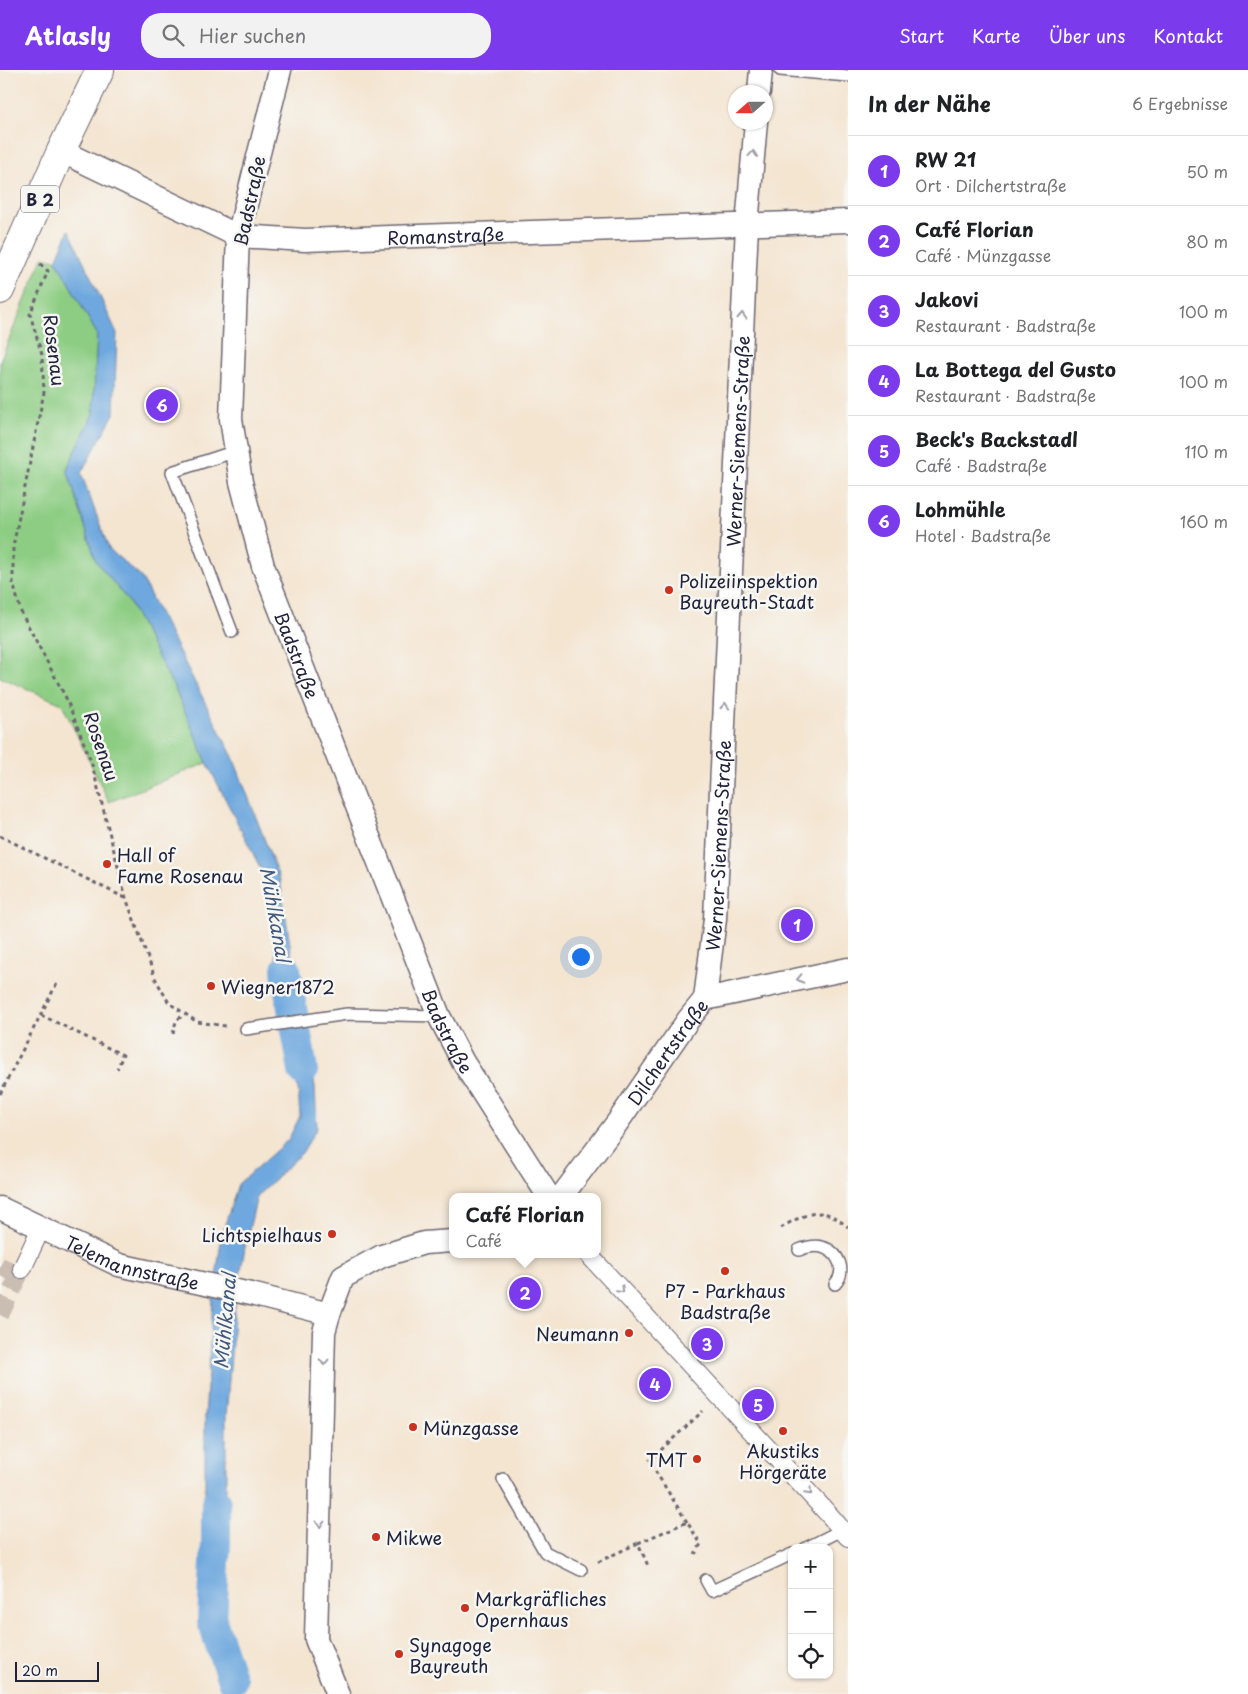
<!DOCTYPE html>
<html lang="de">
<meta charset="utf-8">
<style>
body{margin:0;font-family:"Playpen Sans",sans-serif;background:#f2f2f2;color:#202124}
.controls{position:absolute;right:15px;bottom:15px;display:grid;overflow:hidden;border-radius:10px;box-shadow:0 1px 4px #0004}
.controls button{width:45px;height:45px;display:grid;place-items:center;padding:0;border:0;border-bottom:1px solid #e0e0e0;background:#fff;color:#202124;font:25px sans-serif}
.compass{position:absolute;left:728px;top:15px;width:45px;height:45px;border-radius:50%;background:#fff;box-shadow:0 1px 4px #0004;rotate:249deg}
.scale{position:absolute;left:15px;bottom:12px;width:84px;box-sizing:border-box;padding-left:5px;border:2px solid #22223b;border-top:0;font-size:14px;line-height:18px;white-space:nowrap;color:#22223b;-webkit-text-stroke:4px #f6f6f2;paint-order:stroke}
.you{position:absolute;left:580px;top:886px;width:18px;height:18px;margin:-12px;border:4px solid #fff;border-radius:50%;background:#1a73e8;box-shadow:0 0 0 8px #1a73e833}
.badge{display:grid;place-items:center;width:32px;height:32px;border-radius:50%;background:#7c3aed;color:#fff;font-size:16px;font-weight:700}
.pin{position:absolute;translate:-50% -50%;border:2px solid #fff;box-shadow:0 1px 5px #0006}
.popup{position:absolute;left:449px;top:1123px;width:152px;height:65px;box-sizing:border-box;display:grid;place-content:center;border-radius:10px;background:#fff;filter:drop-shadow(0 1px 4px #0005);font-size:16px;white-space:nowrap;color:#757577}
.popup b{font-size:19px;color:#202124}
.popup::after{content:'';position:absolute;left:50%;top:100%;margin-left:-10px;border:10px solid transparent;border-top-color:#fff}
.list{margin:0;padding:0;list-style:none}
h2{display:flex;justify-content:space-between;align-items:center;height:65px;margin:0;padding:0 20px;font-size:21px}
h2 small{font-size:16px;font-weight:400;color:#757577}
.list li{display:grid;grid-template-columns:32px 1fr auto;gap:15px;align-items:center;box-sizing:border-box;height:70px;padding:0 20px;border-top:1px solid #e0e0e0}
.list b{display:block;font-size:19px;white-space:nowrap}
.list p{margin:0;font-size:16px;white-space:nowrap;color:#757577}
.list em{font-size:16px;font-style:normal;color:#757577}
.icon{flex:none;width:28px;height:28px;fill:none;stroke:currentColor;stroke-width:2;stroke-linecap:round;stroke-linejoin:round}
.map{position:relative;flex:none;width:848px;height:1624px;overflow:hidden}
header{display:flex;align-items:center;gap:30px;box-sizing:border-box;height:70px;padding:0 25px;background:#7c3aed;color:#fff}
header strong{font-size:24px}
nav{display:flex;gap:28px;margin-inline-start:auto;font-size:18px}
.search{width:350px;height:45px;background:#f2f2f2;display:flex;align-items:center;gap:12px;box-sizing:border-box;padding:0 18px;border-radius:20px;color:#757577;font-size:19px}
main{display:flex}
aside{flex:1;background:#fff}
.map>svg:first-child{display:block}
.green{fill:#8dcd83;stroke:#58785f}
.water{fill:#6ea8de;stroke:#48658c}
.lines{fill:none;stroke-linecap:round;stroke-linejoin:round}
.canal{stroke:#6ea8de;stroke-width:30}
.pedestrian-tunnel{stroke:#cabeb3;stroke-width:18;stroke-dasharray:18 9;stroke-linecap:butt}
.service-casing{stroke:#6c6670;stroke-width:14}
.pedestrian-casing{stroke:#6c6670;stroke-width:20}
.minor-casing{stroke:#6c6670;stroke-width:25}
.primary-casing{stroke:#6c6670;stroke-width:30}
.path{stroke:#6c6670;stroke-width:3;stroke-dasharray:4 4;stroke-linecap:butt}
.service{stroke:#fff;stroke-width:11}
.pedestrian{stroke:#fff;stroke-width:18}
.minor{stroke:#fff;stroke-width:22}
.primary{stroke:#fff;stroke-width:28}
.oneway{stroke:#9c9ca7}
.poi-dot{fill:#c8321e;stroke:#f6f6f2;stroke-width:2}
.labels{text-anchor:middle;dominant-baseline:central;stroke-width:5;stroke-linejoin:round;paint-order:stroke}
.shield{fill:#f6f6f2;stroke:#626272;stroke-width:1}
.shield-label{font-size:16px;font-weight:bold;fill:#22223b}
.street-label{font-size:18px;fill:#22223b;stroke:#f6f6f2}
.poi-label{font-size:18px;fill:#22223b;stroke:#f6f6f2;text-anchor:start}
.water-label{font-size:19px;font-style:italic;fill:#40587c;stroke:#f6f6f2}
</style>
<header>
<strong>Atlasly</strong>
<div class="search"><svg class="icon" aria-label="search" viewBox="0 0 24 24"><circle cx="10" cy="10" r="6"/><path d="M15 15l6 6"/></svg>Hier suchen</div>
<nav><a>Start</a><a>Karte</a><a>Über uns</a><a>Kontakt</a></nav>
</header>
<main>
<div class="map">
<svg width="848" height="1624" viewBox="0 0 848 1624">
<rect width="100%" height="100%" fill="#f6f6f2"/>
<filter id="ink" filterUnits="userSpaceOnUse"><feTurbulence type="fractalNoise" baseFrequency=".02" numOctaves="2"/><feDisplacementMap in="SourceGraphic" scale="10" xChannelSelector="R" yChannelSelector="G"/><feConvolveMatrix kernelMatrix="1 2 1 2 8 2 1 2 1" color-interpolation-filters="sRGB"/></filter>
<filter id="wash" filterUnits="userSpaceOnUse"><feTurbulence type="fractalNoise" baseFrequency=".0096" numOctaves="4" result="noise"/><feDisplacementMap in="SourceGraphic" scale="20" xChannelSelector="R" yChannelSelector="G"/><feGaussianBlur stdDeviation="1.12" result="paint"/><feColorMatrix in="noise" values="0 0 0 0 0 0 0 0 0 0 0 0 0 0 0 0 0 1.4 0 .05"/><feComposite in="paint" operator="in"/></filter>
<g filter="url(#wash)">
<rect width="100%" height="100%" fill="#f4e5d1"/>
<!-- green -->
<path class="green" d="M43,187l13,3 41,74 -4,80 -26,55 29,92 33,41 47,89 31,72 -98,39 -47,-98 -62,-27v-316z"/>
<!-- water -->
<g class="water">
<path d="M69,160l48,103 -3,81 -33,59 28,76 32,28 92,180 47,123 20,128 -18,5 -14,-130 -61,-120 -31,-72 -47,-89 -33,-41 -29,-92 26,-55 4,-80 -41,-74z"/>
<path d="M304,959l11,57 2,42 -15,25 -45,43 -12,51 -10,58 -9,112v129l-21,-6v-124l8,-118 9,-64 16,-50 50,-44 12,-24 -2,-27 -12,-57z"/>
</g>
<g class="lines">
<!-- canal -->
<g class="canal">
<path d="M286,899c4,34 12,68 17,102"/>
<path d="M216,1433v40l-4,78 20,59"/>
</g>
</g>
</g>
<g filter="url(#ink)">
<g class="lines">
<!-- pedestrian-tunnel -->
<g class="pedestrian-tunnel">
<path d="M0,1196l19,9"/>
<path d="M0,1245l22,-46"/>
</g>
<defs>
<g id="service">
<path d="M780,0l68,6"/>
<path d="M232,562l-60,-160 64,-21"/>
<path d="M246,959l101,-15 92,2"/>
<path d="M799,1180c8,-3 15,-5 23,-3 17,5 25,24 13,37"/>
<path d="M503,1409l42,73 36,18"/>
<path d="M806,1478l36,-18"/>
<path d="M706,1510l6,11 80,-37"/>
</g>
<g id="pedestrian">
<path d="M588,1184l244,264 16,19"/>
<path d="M22,1199l19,-41"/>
</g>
<g id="minor">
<path id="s1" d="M280,0l-42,166 -7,183 10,63 22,84 176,450 24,46 86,135"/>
<path d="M759,22l2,-22"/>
<path id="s2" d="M61,81l177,85 67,4 543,-19"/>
<path id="s3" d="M705,929l10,-80 32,-694 9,-103"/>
<path id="s4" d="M561,1127l56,-74 71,-103 17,-21 143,-30"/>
<path id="s5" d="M0,1138l119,57 136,30 74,19"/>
<path d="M338,1624l-22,-55 8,-307 5,-18 14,-37 39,-21 42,-13 28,-2"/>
</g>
<path id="primary" d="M0,220l61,-139 39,-81"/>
</defs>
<!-- service casing -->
<use href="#service" class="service-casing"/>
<!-- pedestrian casing -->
<use href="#pedestrian" class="pedestrian-casing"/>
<!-- minor casing -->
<use href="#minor" class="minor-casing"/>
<!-- primary casing -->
<use href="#primary" class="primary-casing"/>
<!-- path -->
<g class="path">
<path d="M40,194l8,7 -18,43 12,41 2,37 -31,155v36l8,29 45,86 25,63 35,137 30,82 13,23 28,19 29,4"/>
<path d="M0,766l125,62"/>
<path d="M41,945l82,40 -6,14"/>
<path d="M173,964l3,-13 8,-7"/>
<path d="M0,1024l58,-113"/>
<path d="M781,1158c12,-8 31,-18 46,-14 7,2 16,9 21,13"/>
<path d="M687,1452l-38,-61 54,-50"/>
<path d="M638,1473l49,-21 14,22 -6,10"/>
<path d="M598,1492l40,-19 11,25"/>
</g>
<!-- service -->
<use href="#service" class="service"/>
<!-- pedestrian -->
<use href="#pedestrian" class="pedestrian"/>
<!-- minor -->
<use href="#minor" class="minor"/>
<!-- primary -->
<use href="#primary" class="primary"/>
</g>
<!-- one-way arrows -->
<defs><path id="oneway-chevron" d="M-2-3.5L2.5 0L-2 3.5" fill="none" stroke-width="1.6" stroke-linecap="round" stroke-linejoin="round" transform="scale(1.25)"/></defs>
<g class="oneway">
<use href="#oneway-chevron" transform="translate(753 84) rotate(-85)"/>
<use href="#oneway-chevron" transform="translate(742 246) rotate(-87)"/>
<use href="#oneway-chevron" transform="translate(725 636) rotate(-87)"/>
<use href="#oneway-chevron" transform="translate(800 909) rotate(168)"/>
<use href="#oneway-chevron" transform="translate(621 1220) rotate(47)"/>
<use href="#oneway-chevron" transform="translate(324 1292) rotate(91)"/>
<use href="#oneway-chevron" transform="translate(809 1422) rotate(47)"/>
<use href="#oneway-chevron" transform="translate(320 1454) rotate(91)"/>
</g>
</g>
<!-- markers -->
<g class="poi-dot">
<circle cx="669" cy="520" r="5"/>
<circle cx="107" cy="794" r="5"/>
<circle cx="211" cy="916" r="5"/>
<circle cx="332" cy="1164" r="5"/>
<circle cx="725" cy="1201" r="5"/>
<circle cx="629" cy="1263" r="5"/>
<circle cx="413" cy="1357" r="5"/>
<circle cx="783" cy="1361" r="5"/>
<circle cx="697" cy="1389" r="5"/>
<circle cx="376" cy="1467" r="5"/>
<circle cx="465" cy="1538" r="5"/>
<circle cx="399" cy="1584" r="5"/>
</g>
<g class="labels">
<!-- shield labels -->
<rect class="shield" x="21" y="115.5" width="38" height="27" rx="4"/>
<g class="shield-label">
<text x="40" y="129">B 2</text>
</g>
<!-- street labels -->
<g class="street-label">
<text transform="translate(249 131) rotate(-78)">Badstraße</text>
<text stroke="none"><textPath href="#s2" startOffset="404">Romanstraße</textPath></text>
<text transform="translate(55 280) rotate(83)">Rosenau</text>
<text stroke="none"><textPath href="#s3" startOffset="559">Werner-Siemens-Straße</textPath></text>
<text stroke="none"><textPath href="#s1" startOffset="600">Badstraße</textPath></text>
<text transform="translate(102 676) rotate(71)">Rosenau</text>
<text stroke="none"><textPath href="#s3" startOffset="154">Werner-Siemens-Straße</textPath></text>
<text stroke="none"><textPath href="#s1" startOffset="1005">Badstraße</textPath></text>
<text stroke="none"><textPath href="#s4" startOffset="180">Dilchertstraße</textPath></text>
<text stroke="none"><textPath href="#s5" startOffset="144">Telemannstraße</textPath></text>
</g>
<!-- poi labels -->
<g class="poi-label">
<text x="679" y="510">Polizeiinspektion<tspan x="679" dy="21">Bayreuth-Stadt</tspan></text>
<text x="117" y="784">Hall of<tspan x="117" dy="21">Fame Rosenau</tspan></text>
<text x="221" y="916">Wiegner1872</text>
<text x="322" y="1164" text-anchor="end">Lichtspielhaus</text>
<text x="725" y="1220" text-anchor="middle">P7 - Parkhaus<tspan x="725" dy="21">Badstraße</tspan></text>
<text x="619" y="1263" text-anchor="end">Neumann</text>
<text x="423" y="1357">Münzgasse</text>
<text x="783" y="1380" text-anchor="middle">Akustiks<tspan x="783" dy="21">Hörgeräte</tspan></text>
<text x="687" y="1389" text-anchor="end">TMT</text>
<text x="386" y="1467">Mikwe</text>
<text x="475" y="1528">Markgräfliches<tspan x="475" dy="21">Opernhaus</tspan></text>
<text x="409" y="1574">Synagoge<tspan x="409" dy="21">Bayreuth</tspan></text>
</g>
<!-- water labels -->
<g class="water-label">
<text transform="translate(276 844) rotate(80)">Mühlkanal</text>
<text transform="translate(224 1251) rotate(-85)">Mühlkanal</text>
</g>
</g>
</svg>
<div class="controls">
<button>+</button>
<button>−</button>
<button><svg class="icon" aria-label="locate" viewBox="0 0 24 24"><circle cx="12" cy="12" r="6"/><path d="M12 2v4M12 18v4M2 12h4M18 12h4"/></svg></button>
</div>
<svg class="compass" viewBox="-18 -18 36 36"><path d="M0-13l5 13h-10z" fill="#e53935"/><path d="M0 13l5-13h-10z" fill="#757577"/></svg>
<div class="scale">20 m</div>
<div class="you"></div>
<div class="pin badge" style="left:797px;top:855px">1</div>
<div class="pin badge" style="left:525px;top:1223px">2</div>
<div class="popup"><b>Café Florian</b>Café</div>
<div class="pin badge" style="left:707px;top:1274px">3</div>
<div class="pin badge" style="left:655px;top:1314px">4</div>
<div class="pin badge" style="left:758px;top:1335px">5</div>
<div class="pin badge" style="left:162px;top:335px">6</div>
</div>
<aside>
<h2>In der Nähe<small>6 Ergebnisse</small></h2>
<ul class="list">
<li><span class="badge">1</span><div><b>RW 21</b><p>Ort · Dilchertstraße</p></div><em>50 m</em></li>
<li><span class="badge">2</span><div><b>Café Florian</b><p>Café · Münzgasse</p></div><em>80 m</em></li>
<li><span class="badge">3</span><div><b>Jakovi</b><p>Restaurant · Badstraße</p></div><em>100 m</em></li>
<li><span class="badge">4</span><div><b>La Bottega del Gusto</b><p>Restaurant · Badstraße</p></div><em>100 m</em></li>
<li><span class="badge">5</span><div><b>Beck's Backstadl</b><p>Café · Badstraße</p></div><em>110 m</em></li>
<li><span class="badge">6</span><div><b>Lohmühle</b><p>Hotel · Badstraße</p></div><em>160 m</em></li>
</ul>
</aside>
</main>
